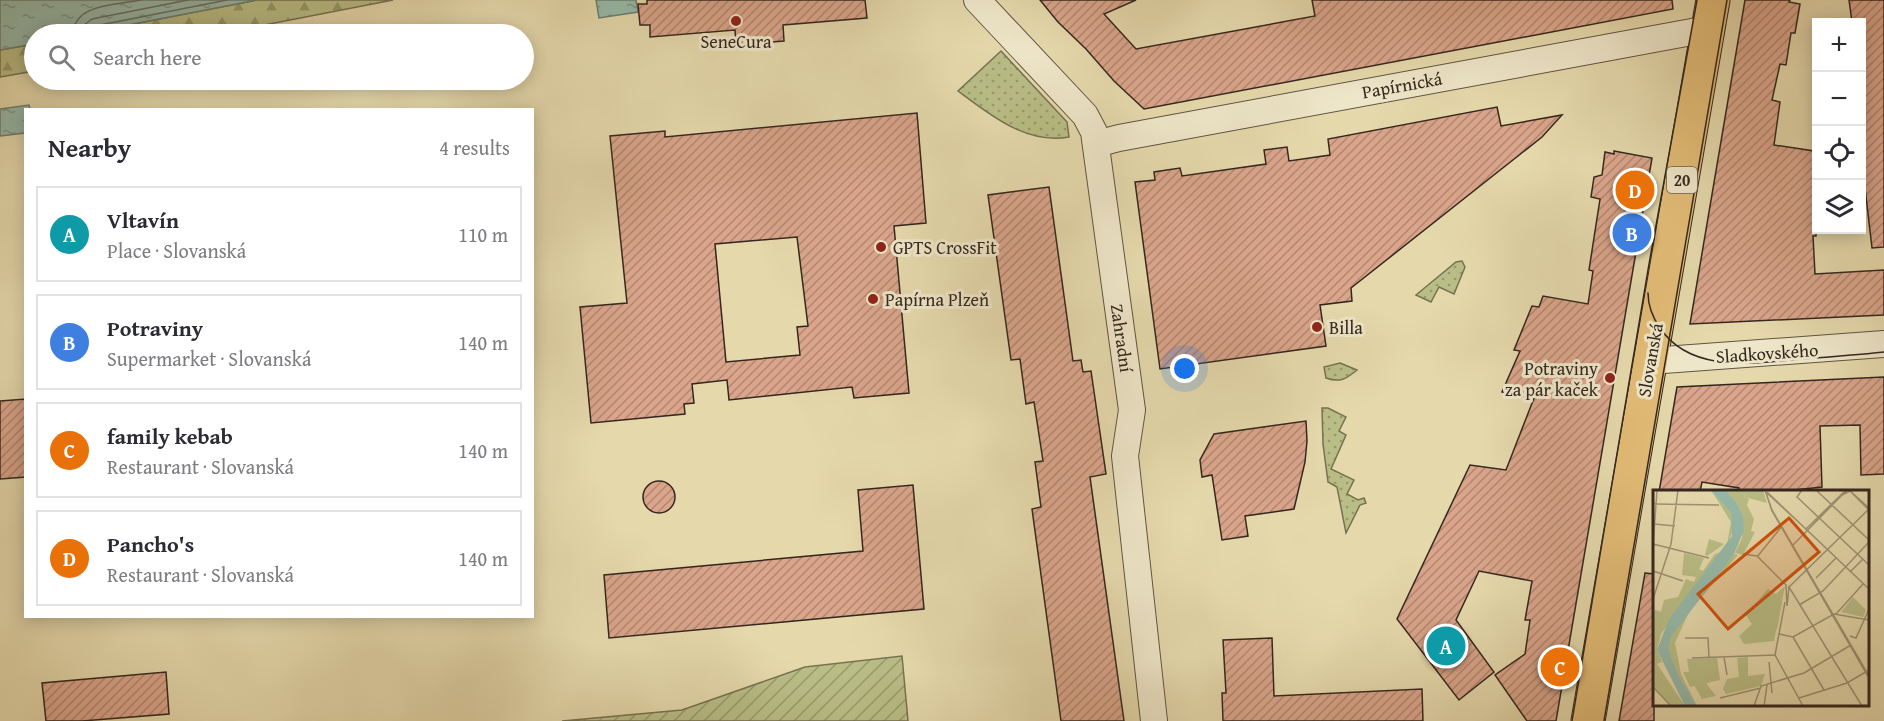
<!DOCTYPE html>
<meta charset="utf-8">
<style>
body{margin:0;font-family:"Gentium Book Plus",serif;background:#f7f7f7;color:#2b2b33}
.controls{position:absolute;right:18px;top:18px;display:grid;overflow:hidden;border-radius:0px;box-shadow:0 3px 15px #0003}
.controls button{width:54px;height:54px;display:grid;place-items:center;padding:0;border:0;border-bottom:2px solid #e1e1e2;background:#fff;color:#2b2b33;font:30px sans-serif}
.you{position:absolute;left:1185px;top:369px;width:21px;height:21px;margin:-15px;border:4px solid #fff;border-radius:50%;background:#1a73e8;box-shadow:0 0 0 9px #1a73e833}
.badge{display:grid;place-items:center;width:39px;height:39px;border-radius:50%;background:#d93025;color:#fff;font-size:20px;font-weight:700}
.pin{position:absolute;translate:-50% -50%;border:3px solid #fff;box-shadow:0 2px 6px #0006}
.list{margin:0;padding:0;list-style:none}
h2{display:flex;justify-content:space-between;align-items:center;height:78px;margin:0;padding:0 24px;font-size:26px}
h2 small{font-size:20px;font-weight:400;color:#7c7c81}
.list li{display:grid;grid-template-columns:39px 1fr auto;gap:18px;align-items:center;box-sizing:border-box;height:96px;margin:0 12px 12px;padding:0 12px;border:2px solid #e1e1e2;border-radius:0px}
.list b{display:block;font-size:22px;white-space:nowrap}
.list p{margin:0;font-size:20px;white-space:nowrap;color:#7c7c81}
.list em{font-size:20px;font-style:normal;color:#7c7c81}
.icon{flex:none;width:33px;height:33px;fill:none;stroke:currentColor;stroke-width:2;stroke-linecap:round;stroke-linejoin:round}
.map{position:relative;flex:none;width:1884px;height:721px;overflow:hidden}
.search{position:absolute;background:#fff;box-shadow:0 3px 15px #0003;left:24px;top:24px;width:510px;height:66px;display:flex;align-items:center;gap:15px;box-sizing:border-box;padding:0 21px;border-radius:33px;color:#7c7c81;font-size:22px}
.panel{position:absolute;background:#fff;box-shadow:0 3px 15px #0003;left:24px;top:108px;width:510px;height:510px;border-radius:0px}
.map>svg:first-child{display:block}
.grass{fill:url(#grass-dots);stroke:#767252;stroke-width:1.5}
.forest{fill:url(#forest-firs);stroke:#767252;stroke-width:1.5}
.garden{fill:url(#garden-furrows);stroke:#767252;stroke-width:1.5}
.water{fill:url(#water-ripples);stroke:#6f7f72;stroke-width:1.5}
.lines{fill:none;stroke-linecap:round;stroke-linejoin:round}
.shore{stroke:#657064;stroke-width:1.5}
.building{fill:url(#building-hatch);stroke:#34271f;stroke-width:1.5;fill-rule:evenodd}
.street-casing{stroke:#605442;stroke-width:28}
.primary-casing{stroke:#34271f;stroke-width:35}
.street{stroke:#eee6c9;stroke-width:26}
.primary{stroke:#e2bc76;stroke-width:33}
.tram{stroke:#34271f;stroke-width:1.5}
.poi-dot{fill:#8f2418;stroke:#eee6c9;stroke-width:2}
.labels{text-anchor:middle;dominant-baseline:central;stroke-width:6;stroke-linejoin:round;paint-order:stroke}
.shield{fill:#eee6c9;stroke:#6c6052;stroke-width:1.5}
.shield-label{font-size:16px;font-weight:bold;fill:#34271f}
.poi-label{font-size:18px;fill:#34271f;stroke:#eee6c9;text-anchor:start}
.street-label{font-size:18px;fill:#34271f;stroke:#eee6c9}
.inset-road{fill:none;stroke:#9e9274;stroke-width:1.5}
.view{fill:#cd520f;fill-opacity:0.15;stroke:#cd520f;stroke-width:3}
.inset-edge{fill:none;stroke:#34271f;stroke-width:3}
</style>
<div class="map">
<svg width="1884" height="721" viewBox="0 0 1884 721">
<defs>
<pattern id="grass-dots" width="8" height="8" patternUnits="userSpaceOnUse" patternTransform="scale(1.5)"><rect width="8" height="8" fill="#b9be86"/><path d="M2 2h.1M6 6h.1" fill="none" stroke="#979a6d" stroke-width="1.8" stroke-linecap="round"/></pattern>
<pattern id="forest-firs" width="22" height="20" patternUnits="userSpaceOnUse" patternTransform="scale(1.5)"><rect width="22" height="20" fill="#b9be86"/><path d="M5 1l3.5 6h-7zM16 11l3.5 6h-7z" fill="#979a6d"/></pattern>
<pattern id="garden-furrows" width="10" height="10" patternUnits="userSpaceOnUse" patternTransform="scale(1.5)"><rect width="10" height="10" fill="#b9be86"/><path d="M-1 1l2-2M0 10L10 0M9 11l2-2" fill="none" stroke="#979a6d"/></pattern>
<pattern id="water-ripples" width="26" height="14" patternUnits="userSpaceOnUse" patternTransform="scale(1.5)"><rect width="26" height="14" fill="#96baaa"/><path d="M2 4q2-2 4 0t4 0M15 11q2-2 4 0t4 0" fill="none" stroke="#7b978a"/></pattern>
<pattern id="building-hatch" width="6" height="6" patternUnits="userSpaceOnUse" patternTransform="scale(1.5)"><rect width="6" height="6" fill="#daa58b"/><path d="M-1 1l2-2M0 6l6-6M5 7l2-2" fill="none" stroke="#b28671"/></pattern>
</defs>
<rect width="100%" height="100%" fill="#e5d9ac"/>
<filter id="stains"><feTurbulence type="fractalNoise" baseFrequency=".00333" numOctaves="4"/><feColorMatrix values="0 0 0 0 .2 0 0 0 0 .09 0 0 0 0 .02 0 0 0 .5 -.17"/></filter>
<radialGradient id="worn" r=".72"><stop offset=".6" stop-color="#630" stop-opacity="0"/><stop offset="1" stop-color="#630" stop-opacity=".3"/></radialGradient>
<!-- grass -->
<g class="grass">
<path d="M1001,51l66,71 2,15c-42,8 -79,-22 -111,-46z"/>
<path d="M1462,261l3,6 -11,27 -15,-7 -8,15 -15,-7 40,-33z"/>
<path d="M1340,363l17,7c-11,9 -17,13 -31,8l-2,-11z"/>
<path d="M1322,408h6l18,9 -7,14 7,4 -15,34 23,11 -7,14 11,6 6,-2 2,5 -6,2 -14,28 -9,-46 -9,-5 -5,-38z"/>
</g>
<!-- forest -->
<g class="forest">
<path d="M257,0h136l-175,34h-136z"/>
<path d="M34,44v27l-34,6v-27z"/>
</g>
<!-- garden -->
<path class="garden" d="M902,656l6,65h-346l120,-11 123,-43z"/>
<!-- water -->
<g class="water">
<path d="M0,0h257l-175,34h-48v10l-34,6z"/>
<path d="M596,0h40l2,12 -39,6z"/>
<path d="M29,105l1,4 -4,1 -1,23 -25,3v-27z"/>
</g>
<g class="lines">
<!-- shore -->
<g class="shore">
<path d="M73,34c1,-31 45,-29 68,-34"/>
<path d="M82,34l2,-9 8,-6 96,-19"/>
<path d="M90,34l1,-5 4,-3 132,-26"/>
</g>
</g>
<!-- building -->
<g class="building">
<path d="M647,0h218l2,18 -84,7 1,16 -48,4 -1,-15 -85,7v-12h-10l-2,-21h9z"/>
<path d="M1040,0h96l-32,14 32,35 179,-33 -3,-16h360l1,9 -529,100 -30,-28 -28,-32 -28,-27z"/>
<path d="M1745,0h45l-1,2 11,2 -5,29h-4l-5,32 -6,-1 -8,36 8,2 -6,43 40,6 1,52h1v33h-3l2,38 69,-4v45l-194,9z"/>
<path d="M1849,0h35v247l-12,1 -10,-86v-140h-10z"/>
<path d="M1497,107l4,19 61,-11 -20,22 -191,151 1,13 -32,4 6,41 -166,23 -25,-187 20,-2 -1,-8 26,-4 2,8 84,-12 -2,-14 23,-3 2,14 41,-6 -2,-16z"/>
<path d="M917,113l9,110 -32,3 15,167 -55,5 -2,-11 -123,13 -2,-20 -35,4 2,19 -10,1 1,10 -94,9 -11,-116 47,-4 -17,-167 55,-5v6zM797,237l11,89 -11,1 3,28 -74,7 -11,-118z"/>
<path d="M1614,151l38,7 -96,563h-29l-32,-46 30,-21 5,-34h-5l7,-39 -53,-10 -23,49 38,52 -35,28 -62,-81 73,-154 36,5 28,-72 -32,-6 18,-41 -6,-1 18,-44 7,1 4,-11 45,8 5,-33 -4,-1 11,-71 -9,-2 3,-20 8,-2 3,-23 9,2z"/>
<path d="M1049,187l24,174 8,-1 2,12 8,-1 15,103 -16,3 34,244h-63l-29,-212 9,-2 -6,-45 8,-1 -9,-59 -8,2 -6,-45 -9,1 -23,-165z"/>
<path d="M1884,377v97l-23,1 -1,-50 -40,1 2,61 -47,5h-36v-4l-37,-6 -2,10h-41l18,-105z"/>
<path d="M26,399v78l-26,2v-78z"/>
<path d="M1306,421l1,20 -2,21 -11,47 -49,7 3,20 -26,4 -10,-65 -10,2 -2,-17 14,-26z"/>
<circle cx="659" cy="497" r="16"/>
<path d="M913,485l11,124 -315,29 -5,-63 259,-24 -5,-61z"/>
<path d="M1645,573l9,1v147h-35z"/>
<path d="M1272,638l2,58 148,-7 1,32h-200l-1,-28h4l-3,-53z"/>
<path d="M166,672l3,42 -87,7h-36l-4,-38z"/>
</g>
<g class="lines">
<defs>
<g id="street">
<path d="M977,0l108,115 9,17 38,278 -7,46 29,265"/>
<path d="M1096,144l23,-6 589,-109"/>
<path d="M1650,361l234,-17"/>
</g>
<path id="primary" d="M1588,721l125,-721"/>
</defs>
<!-- street casing -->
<use href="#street" class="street-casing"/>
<!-- primary casing -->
<use href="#primary" class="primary-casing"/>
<!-- street -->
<use href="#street" class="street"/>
<!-- primary -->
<use href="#primary" class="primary"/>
<!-- tram -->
<g class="tram">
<path d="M1648,293c0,12 5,25 12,35 31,46 94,35 141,31 28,-2 55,-4 83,-7"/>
<path d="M1572,721l77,-457 48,-264"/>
<path d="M1604,721l123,-721"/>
</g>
</g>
<!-- markers -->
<g class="poi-dot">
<circle cx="736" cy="21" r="6"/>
<circle cx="881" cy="247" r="6"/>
<circle cx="873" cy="299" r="6"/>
<circle cx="1317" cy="327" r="6"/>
<circle cx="1610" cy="378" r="6"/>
</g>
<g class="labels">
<!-- shield labels -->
<rect class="shield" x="1667" y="167" width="30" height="26" rx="4.5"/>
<g class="shield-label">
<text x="1682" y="180">20</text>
</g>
<!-- poi labels -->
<g class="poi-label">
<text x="736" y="41" text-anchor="middle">SeneCura</text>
<text x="893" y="247">GPTS CrossFit</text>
<text x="885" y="299">Papírna Plzeň</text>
<text x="1329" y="327">Billa</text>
<text x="1598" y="368" text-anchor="end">Potraviny<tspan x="1598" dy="21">za pár kaček</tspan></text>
</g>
<!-- street labels -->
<g class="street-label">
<text transform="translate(1402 85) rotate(-10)">Papírnická</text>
<text transform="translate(1122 338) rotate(82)">Zahradní</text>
<text transform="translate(1767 353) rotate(-4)">Sladkovského</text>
<text transform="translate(1650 360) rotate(-80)">Slovanská</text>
</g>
</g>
<!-- overview -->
<g transform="translate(1653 490)">
<rect width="216" height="216" fill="#e5d9ac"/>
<path d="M60,3l18,20 2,17 -6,15 4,-23zM81,64l4,1 -49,57 -14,31 6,31 16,32 -19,-32 -9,-24 2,-13 3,-7z" fill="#b9be86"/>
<path d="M94,0h16l4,13 -23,-6z" fill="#b9be86"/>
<path d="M72,0h22l-3,7 5,2 -2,6 7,14 -3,12 4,1 -12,23 -8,-2 7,-15 1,-22zM68,62l-60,82 -4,16 5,12 -5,2 28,42h-13l-19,-20v-72l2,-4 6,2 3,-12 14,-3 8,-18 8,3 5,-13 4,2 12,-17zM132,96l-11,55 -30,3 -5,-8 13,-12 -6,-9 22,-26 8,5zM53,193l10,13 -14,3 -8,-14z" fill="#b9be86"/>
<path d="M115,99l14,13 -5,27 -25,-6 -6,-8zM95,167v19l17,-2 -4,12 -35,8 -3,-5 4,-10 12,-2 -2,-19zM64,168l3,22 -30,7 -7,-15h6l-2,-13z" fill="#b9be86"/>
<path d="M56,49l15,5 -17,12 -2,-1zM31,63l20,5 -8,19 -14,-2zM200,107l13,13 -3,7 -22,-5z" fill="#b9be86"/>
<path d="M57,0h15l10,11 8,15 1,14 -10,24 -63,83 -2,13 9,24 19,32h-12l-28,-56 12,-31 63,-83 -1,-23z" fill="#96baaa"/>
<path class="inset-road" d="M112,0l7,20 97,166M112,0l7,21 97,167M149,0l-5,7 72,68M163,0l53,50M196,0l20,20M114,2l102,97M114,3l39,36 40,-39M187,6l10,-5 19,17M0,14l66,1M1,34l21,2M0,54l56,14M140,55l54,-55M0,56l4,-56M90,64l14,2 29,29 1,21 2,-19 73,119M104,67l25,-31M0,81l30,10M197,82l13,-13M163,88l20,-20M135,98l81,-79M0,109l18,-55 7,-54M146,115l24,-14 46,-49M183,124l27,-30M126,144l14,3 41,-23 35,6M197,146l6,2 13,-29M140,147l31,53M32,148h23l1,20M122,165l10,-53M122,165l28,51M71,167l3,18M39,168l83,-3M116,172l3,31M0,197l18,19M67,208l41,-10M146,208l48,-15 22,-13M101,216l7,-20 43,-13 47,-28M111,216l3,-21"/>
<path class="view" d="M136,28l30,34 -91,77 -30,-35z"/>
<rect width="216" height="216" class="inset-edge"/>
</g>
<rect width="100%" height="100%" filter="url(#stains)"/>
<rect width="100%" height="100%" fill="url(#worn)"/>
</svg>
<div class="controls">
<button>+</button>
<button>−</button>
<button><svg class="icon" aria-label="locate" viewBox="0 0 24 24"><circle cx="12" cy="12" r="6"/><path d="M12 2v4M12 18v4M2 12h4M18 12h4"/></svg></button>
<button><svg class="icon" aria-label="layers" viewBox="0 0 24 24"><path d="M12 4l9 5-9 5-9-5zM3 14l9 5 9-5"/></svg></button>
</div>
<div class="you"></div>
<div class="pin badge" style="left:1446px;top:646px;background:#0f9aa8">A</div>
<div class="pin badge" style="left:1632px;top:233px;background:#3f7fe0">B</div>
<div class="pin badge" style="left:1560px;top:667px;background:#e8710a">C</div>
<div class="pin badge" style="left:1635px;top:190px;background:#e8710a">D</div>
<div class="search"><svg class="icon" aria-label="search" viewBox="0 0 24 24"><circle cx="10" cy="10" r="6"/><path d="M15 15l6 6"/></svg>Search here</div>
<section class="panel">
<h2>Nearby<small>4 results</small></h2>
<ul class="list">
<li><span class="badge" style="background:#0f9aa8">A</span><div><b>Vltavín</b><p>Place · Slovanská</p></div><em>110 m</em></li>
<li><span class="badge" style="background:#3f7fe0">B</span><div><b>Potraviny</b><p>Supermarket · Slovanská</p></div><em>140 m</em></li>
<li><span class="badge" style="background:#e8710a">C</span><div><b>family kebab</b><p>Restaurant · Slovanská</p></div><em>140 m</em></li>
<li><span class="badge" style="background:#e8710a">D</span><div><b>Pancho's</b><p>Restaurant · Slovanská</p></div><em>140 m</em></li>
</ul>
</section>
</div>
